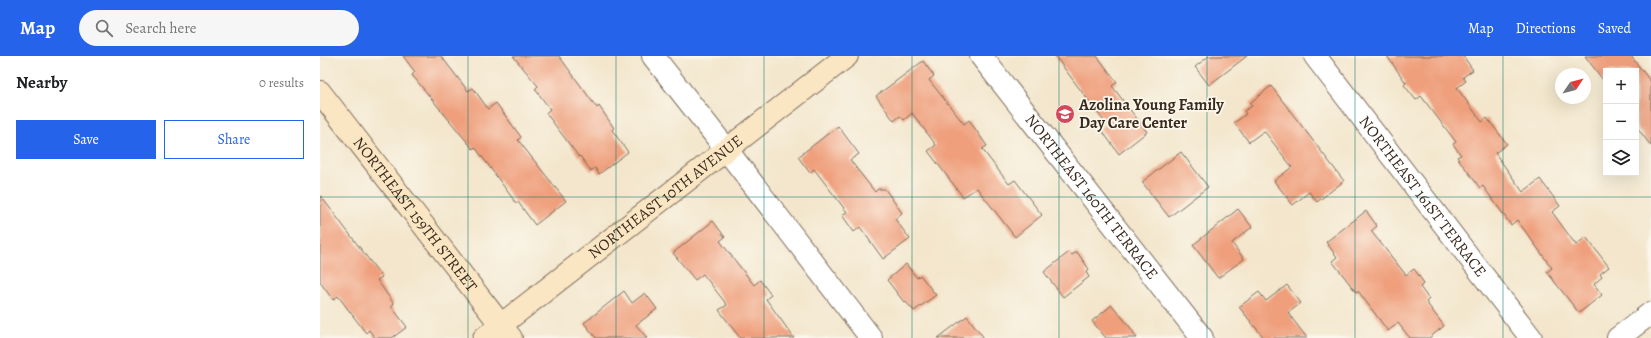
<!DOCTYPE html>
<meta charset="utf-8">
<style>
body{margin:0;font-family:Alegreya,serif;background:#f6f6f6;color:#202124}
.controls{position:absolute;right:12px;top:12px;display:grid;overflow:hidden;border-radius:0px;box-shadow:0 4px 16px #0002}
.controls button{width:36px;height:36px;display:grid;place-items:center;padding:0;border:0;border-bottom:1px solid #e0e0e0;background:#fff;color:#202124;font:20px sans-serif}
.compass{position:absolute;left:1235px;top:12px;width:36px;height:36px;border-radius:50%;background:#fff;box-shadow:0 4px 16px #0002;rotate:55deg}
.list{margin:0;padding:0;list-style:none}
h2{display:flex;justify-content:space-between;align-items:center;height:52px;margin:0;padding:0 16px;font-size:17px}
h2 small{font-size:13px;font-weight:400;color:#757577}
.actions{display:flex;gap:8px;padding:12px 16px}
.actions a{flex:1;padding:9px 0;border:1px solid #2563eb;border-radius:0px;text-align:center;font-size:14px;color:#2563eb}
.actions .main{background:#2563eb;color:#fff}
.icon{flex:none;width:22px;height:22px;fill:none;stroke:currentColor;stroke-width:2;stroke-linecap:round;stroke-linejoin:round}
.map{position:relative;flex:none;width:1331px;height:282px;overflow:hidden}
header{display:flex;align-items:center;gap:24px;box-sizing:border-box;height:56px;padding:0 20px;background:#2563eb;color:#fff}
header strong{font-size:19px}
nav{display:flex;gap:22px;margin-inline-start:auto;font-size:14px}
.search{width:280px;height:36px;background:#f6f6f6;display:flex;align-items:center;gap:10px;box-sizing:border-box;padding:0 14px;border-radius:22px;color:#757577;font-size:15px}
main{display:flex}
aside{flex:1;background:#fff}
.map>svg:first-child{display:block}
.building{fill:#ef9f7c}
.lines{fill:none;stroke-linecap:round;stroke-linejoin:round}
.street-casing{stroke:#7b6c5b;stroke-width:24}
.secondary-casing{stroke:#7b6c5b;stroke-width:24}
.street{stroke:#fff;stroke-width:22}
.secondary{stroke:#fbe6c4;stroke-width:22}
.grid{fill:none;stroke:#0f766e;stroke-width:1;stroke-opacity:0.55}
.labels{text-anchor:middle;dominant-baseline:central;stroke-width:3.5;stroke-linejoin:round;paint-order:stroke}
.poi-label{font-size:16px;font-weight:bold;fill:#3b2a1e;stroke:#fbf7ec;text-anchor:start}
.street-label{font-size:16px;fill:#3b2a1e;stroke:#fbf7ec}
</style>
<header>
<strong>Map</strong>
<div class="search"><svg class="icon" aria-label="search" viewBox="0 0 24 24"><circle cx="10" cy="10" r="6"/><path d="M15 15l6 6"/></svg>Search here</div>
<nav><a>Map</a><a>Directions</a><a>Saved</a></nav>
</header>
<main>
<aside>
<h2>Nearby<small>0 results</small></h2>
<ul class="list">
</ul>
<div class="actions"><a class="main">Save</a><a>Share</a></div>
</aside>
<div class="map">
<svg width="1331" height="282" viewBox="0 0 1331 282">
<rect width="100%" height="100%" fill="#fbf7ec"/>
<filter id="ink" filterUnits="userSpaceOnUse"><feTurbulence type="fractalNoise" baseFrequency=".025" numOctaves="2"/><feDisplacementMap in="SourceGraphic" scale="8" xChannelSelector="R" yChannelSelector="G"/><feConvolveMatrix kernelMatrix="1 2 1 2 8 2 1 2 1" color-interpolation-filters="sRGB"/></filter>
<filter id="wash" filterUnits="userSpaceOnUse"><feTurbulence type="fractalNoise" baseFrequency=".012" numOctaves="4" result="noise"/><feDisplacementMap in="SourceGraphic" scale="16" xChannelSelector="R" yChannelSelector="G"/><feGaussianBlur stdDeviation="0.9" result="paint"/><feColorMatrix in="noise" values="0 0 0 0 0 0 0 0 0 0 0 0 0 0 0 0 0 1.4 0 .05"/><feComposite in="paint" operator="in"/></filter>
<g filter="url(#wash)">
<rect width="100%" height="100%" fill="#f3e6cc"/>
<g id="blocks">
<!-- building -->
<g class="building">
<path d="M83,0h38l27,35 5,-3 15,21 8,-6 25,34 -3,3 48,61 -31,24 -17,-23 -2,1 -41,-56 -2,2 -61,-74 3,-3z"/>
<path d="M193,0h46l38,52 2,-2 15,22 -2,2 16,22 -29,22 -4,-6 -4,3 -11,-15 -1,1 -33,-44 4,-4 -15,-20 3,-3z"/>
<path d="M735,0h42l20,26 -5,4 35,46 -28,22 -19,-26 6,-4z"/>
<path d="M889,0h38l-38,29 -14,-18z"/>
<path d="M1067,0h76l10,14 -10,7 3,4 -9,7 25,34 5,-4 20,26 -12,9 28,39 17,-13 20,27 -8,6 24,33 10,-8 23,30 -9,7 2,3 -8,7 8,11 -23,18 -32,-41 5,-4 -35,-48 -6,5 -28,-39 -3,2 -23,-31 4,-2 -8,-11 3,-2 -35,-46 -5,4 -12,-15 2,-2z"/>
<path d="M1265,0h46l20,26v64l-15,-20v-55h-30v13z"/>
<path d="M603,5l11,15 -5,4 35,44 5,-4 18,26 -5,3 27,35 6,-4 27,35 -27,22 -38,-49 -14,9 -35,-46 8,-6 -24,-32 -8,7 -4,-4 -6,5 -18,-25z"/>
<path d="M951,30l73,95 -27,21 -8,-10 -16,13 -19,-24 18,-14 -28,-36 -15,11 -15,-19 12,-9 -2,-3 8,-5 -2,-3z"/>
<path d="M518,70l21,28 -9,6 25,32 3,-3h7l17,24 -7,6 15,20 -27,20 -23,-32 -6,5 -12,-17 5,-3 -33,-43 -4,4 -12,-16z"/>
<path d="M861,96l27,35 -39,30 -27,-35z"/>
<path d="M0,139l62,82 -5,3 17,24 -3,2 16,21 -15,11h-17l-6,-8 -3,3 -28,-37 -5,4 -13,-18z"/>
<path d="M918,153l14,18 -20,16 12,16 -26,19 -25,-33z"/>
<path d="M1046,155l11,15 -6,5 35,44 8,-6 10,14 -4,4 9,12 -3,3 18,24 -15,12h-19l-12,-15 -10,8 -30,-40 -2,1 -24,-31 5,-4 -11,-15z"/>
<path d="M393,165l12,16 -5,4 34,44 6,-5 11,15 -5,4 28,39h-54l-21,-28 8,-5 -24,-31 -8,6 -22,-27z"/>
<path d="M749,196l3,3 5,-3 12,17 -3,3 3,5 -26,20 -19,-25z"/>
<path d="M586,208l11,14 3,-3 16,20 -22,16 -9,-10 -1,1 -17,-22z"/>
<path d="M967,229l14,18 -13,10 19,25h-43l-25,-31 20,-15 7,9z"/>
<path d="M304,235l8,12 13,-10 12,16 -21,16 11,13h-51l-12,-15z"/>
<path d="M792,249l18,22 7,11h-31l-14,-17z"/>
<path d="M647,260l17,22h-46z"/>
</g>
</g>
</g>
<g filter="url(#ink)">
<use href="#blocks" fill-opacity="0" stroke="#7b6c5b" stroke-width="1"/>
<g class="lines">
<defs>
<g id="street">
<path d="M333,0l73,93 145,189"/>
<path id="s1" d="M661,0l221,282"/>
<path id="s2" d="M995,0l216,282"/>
<path d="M1298,282l33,-25"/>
</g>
<g id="secondary">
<path id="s3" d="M0,36l191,246"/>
<path id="s4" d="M164,282l363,-282"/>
</g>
</defs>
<!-- street casing -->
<use href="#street" class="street-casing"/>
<!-- secondary casing -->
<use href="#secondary" class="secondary-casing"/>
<!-- street -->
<use href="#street" class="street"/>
<!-- secondary -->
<use href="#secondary" class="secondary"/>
</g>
</g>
<!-- grid -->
<path class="grid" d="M148,0v282M296,0v282M444,0v282M592,0v282M739,0v282M887,0v282M1035,0v282M1183,0v282M0,141h1331"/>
<!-- icons -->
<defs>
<symbol id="school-disc" viewBox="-11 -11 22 22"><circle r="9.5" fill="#d1495b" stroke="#fbf7ec"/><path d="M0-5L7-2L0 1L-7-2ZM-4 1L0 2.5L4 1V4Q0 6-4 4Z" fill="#fff"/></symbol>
</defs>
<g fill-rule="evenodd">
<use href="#school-disc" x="734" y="47" width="22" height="22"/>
</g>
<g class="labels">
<!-- poi labels -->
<g class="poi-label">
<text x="759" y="49">Azolina Young Family<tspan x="759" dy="18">Day Care Center</tspan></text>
</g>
<!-- street labels -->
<g class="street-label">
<text stroke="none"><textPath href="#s4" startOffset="230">NORTHEAST 10TH AVENUE</textPath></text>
<text stroke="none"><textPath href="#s1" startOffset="179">NORTHEAST 160TH TERRACE</textPath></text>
<text stroke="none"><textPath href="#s2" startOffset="177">NORTHEAST 161ST TERRACE</textPath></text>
<text stroke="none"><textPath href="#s3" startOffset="155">NORTHEAST 159TH STREET</textPath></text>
</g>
</g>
</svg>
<div class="controls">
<button>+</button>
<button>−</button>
<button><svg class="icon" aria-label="layers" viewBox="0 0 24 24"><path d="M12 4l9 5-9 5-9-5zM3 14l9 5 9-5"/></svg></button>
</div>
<svg class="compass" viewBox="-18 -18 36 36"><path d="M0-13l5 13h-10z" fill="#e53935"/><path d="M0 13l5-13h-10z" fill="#757577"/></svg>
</div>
</main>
